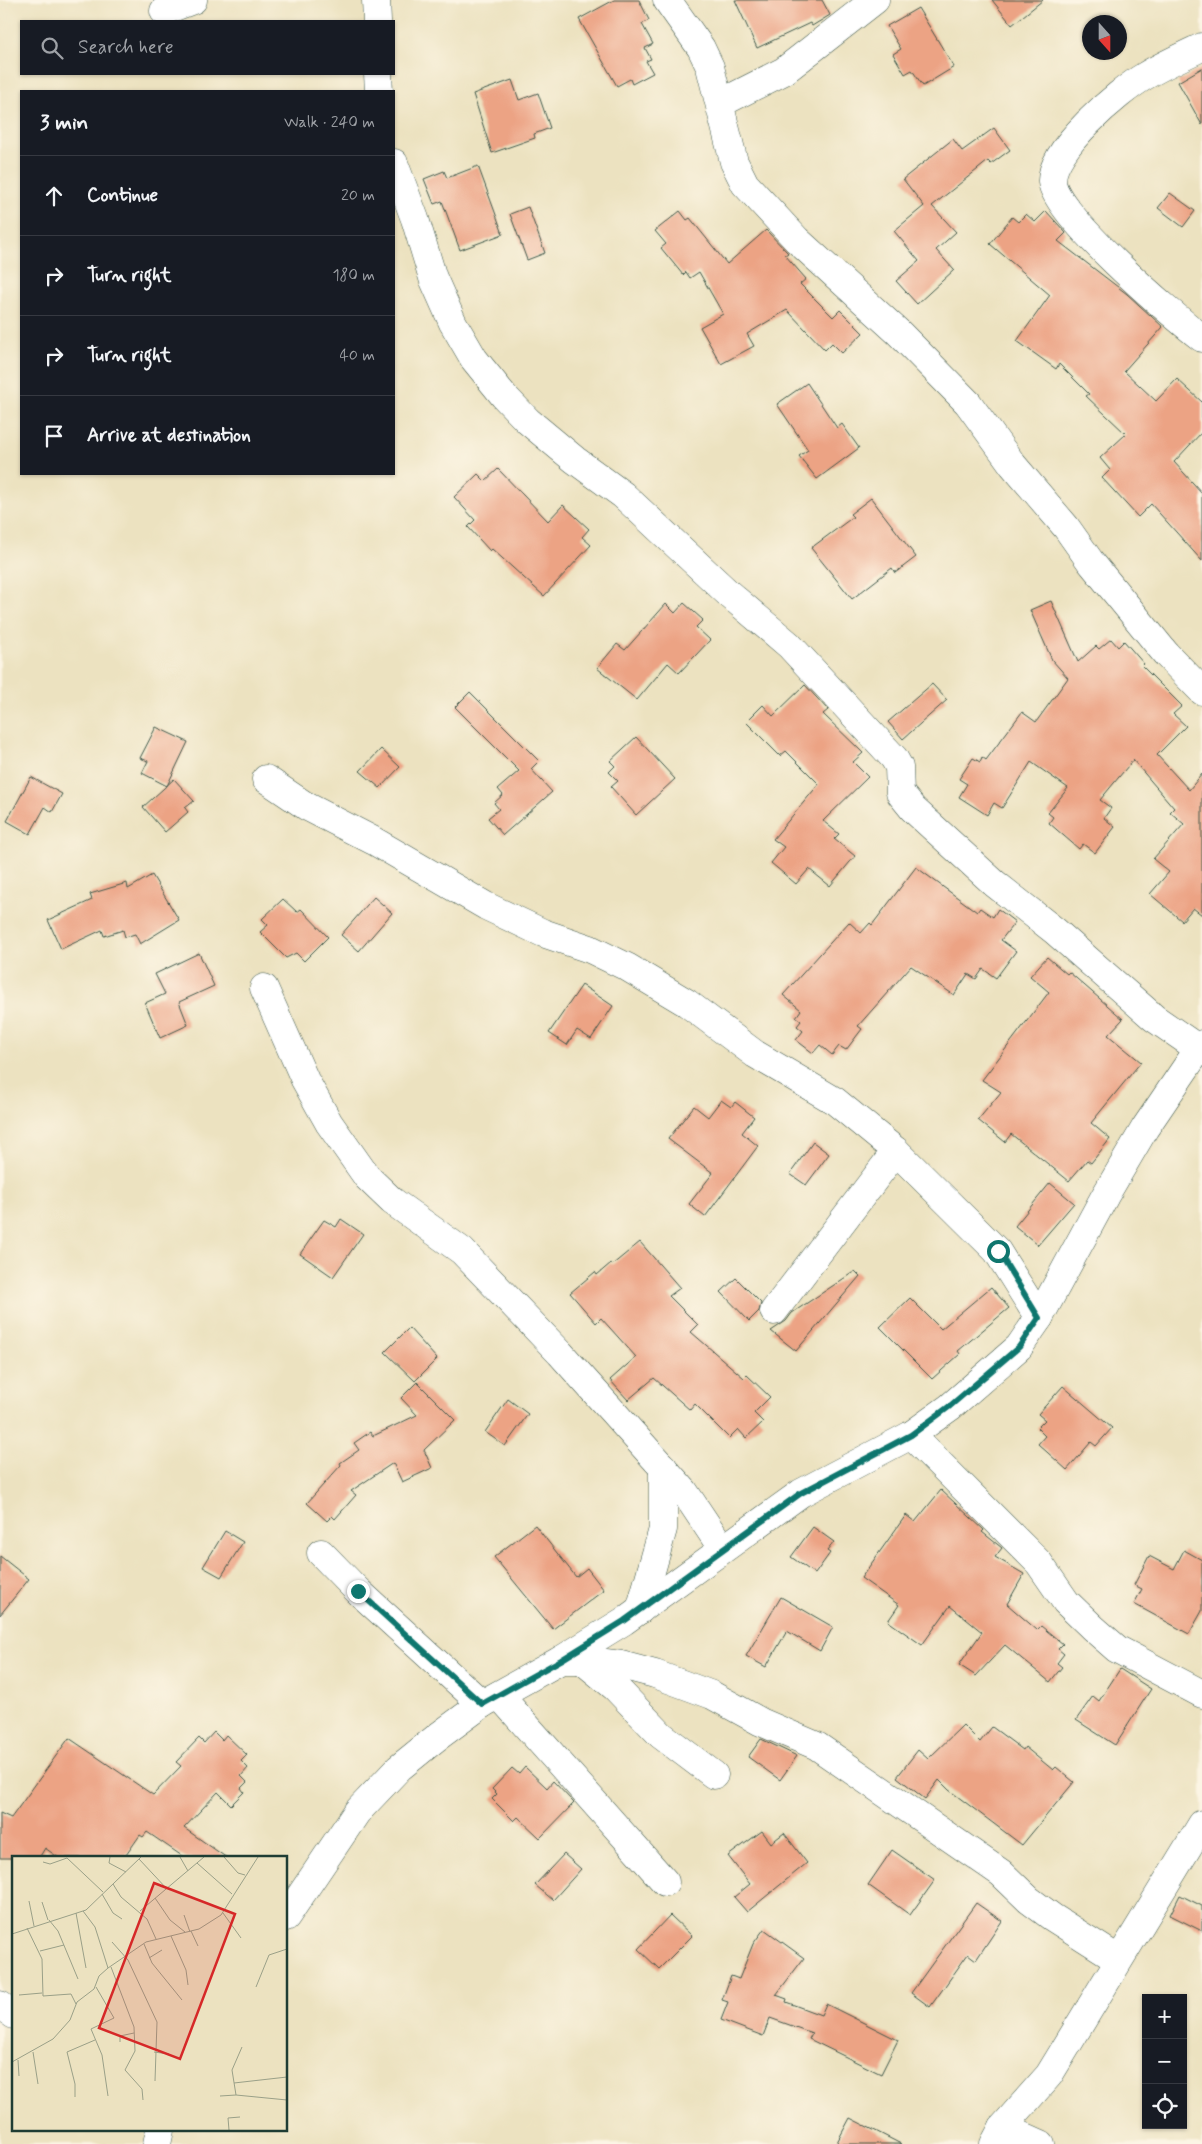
<!DOCTYPE html>
<meta charset="utf-8">
<style>
body{margin:0;font-family:Mynerve,sans-serif;background:#242831;color:#f1f3f6}
.controls{position:absolute;right:15px;bottom:15px;display:grid;overflow:hidden;border-radius:0px;box-shadow:0 1px 4px #0004}
.controls button{width:45px;height:45px;display:grid;place-items:center;padding:0;border:0;border-bottom:1px solid #363941;background:#171b24;color:#f1f3f6;font:25px sans-serif}
.compass{position:absolute;left:1082px;top:15px;width:45px;height:45px;border-radius:50%;background:#171b24;box-shadow:0 1px 4px #0004;rotate:159deg}
.stop{position:absolute;width:15px;height:15px;margin:-11px;border:4px solid #0f766e;border-radius:50%;background:#fff}
.stop.end{background:#0f766e;border-color:#fff;box-shadow:0 1px 5px #0008}
.list{margin:0;padding:0;list-style:none}
h2{display:flex;justify-content:space-between;align-items:center;height:65px;margin:0;padding:0 20px;font-size:21px}
h2 small{font-size:16px;font-weight:400;color:#9ea1a6}
.list li{display:grid;grid-template-columns:32px 1fr auto;gap:15px;align-items:center;box-sizing:border-box;height:80px;padding:0 20px;border-top:1px solid #363941}
.list b{display:block;font-size:19px;white-space:nowrap}
.list em{font-size:16px;font-style:normal;color:#9ea1a6}
.icon{flex:none;width:28px;height:28px;fill:none;stroke:currentColor;stroke-width:2;stroke-linecap:round;stroke-linejoin:round}
.map{position:relative;flex:none;width:1202px;height:2144px;overflow:hidden}
.search{position:absolute;background:#171b24;box-shadow:0 1px 4px #0004;left:20px;top:20px;width:375px;height:55px;display:flex;align-items:center;gap:12px;box-sizing:border-box;padding:0 18px;border-radius:0px;color:#9ea1a6;font-size:19px}
.panel{position:absolute;background:#171b24;box-shadow:0 1px 4px #0004;left:20px;top:90px;width:375px;height:385px;border-radius:0px}
.map>svg:first-child{display:block}
.building{fill:#eca384}
.lines{fill:none;stroke-linecap:round;stroke-linejoin:round}
.minor-casing{stroke:#3e5649;stroke-width:29}
.minor{stroke:#fff;stroke-width:28}
.route{stroke:#0f766e;stroke-width:6}
.inset-road{fill:none;stroke:#9aa088;stroke-width:1}
.view{fill:#d62828;fill-opacity:0.15;stroke:#d62828;stroke-width:2.5}
.inset-edge{fill:none;stroke:#1f3d34;stroke-width:2.5}
</style>
<div class="map">
<svg width="1202" height="2144" viewBox="0 0 1202 2144">
<rect width="100%" height="100%" fill="#fcf5e5"/>
<filter id="ink" filterUnits="userSpaceOnUse"><feTurbulence type="fractalNoise" baseFrequency=".02" numOctaves="2"/><feDisplacementMap in="SourceGraphic" scale="10" xChannelSelector="R" yChannelSelector="G"/><feConvolveMatrix kernelMatrix="1 2 1 2 8 2 1 2 1" color-interpolation-filters="sRGB"/></filter>
<filter id="wash" filterUnits="userSpaceOnUse"><feTurbulence type="fractalNoise" baseFrequency=".0096" numOctaves="4" result="noise"/><feDisplacementMap in="SourceGraphic" scale="20" xChannelSelector="R" yChannelSelector="G"/><feGaussianBlur stdDeviation="1.12" result="paint"/><feColorMatrix in="noise" values="0 0 0 0 0 0 0 0 0 0 0 0 0 0 0 0 0 1.4 0 .05"/><feComposite in="paint" operator="in"/></filter>
<g filter="url(#wash)">
<rect width="100%" height="100%" fill="#ece2c0"/>
<g id="blocks">
<!-- building -->
<g class="building">
<path d="M614,0h25l10,20 -7,4 11,20 -8,4 6,11 -5,2 7,12 -21,11 -2,-5 -13,7 -38,-67z"/>
<path d="M735,0h87l8,15 -18,11 -2,-3 -53,25z"/>
<path d="M992,0h51l-31,25z"/>
<path d="M918,8l36,59 -31,19 -11,-16 -7,4 -12,-20 8,-5 -14,-23z"/>
<path d="M1202,68v57l-24,-43z"/>
<path d="M512,80l7,20 19,-7 12,35 -16,6 1,4 -43,15 -19,-59z"/>
<path d="M994,128l16,22 -19,14 -3,-3 -56,45 24,26 -20,18 18,20 -37,34 -21,-23 23,-20 -25,-30 30,-25 -21,-27 50,-40 9,12z"/>
<path d="M478,166l25,68 -43,16 -18,-49 -8,3 -10,-25 20,-8 3,7z"/>
<path d="M1170,193l25,18 -12,16 -25,-19z"/>
<path d="M528,207l17,46 -18,7 -17,-46z"/>
<path d="M680,211l7,9 3,-2 37,46 39,-34 22,23 -3,2 21,24 -6,5 33,33 7,-7 23,23 -21,20 -10,-10 -7,7 -38,-40 -40,24 7,12 -33,18 -21,-37 23,-13 -24,-42 -9,6 -4,-6 -3,3 -22,-27 5,-4 -11,-13z"/>
<path d="M1046,211l20,22 -8,8 69,53 36,33 -39,44 32,30 21,-22 25,23v30l-28,30 28,31v68l-51,-57 -13,13 -36,-39 8,-8 -10,-12 26,-24 -40,-38 3,-2 -30,-30 -3,5 -39,-28 33,-46 -60,-51 22,-27 6,5 8,-8 9,8z"/>
<path d="M807,383l30,45 5,-4 17,24 -42,31 -18,-23 9,-6 -31,-46z"/>
<path d="M498,469l50,52 15,-16 26,24 -7,8 9,8 -47,51 -52,-47 -2,2 -22,-24 7,-7 -21,-23 24,-23 7,7z"/>
<path d="M871,498l45,59 -21,16 -3,-5 -40,31 -41,-51 42,-31 -3,-3z"/>
<path d="M1051,601l27,61 18,-16 3,3 12,-10 7,8 6,-6 20,23 -2,2 40,40 -9,8 13,12 -29,29 32,35 13,-16v141l-9,-7 -11,13 -32,-27 19,-22 -16,-13 31,-35 -14,-12 4,-4 -41,-48 -33,40 11,8 -7,10 11,9 -20,26 -12,-9 -4,5 -30,-26 4,-6 -5,-4 20,-25 -37,-26 -29,46 -8,-5 -7,12 -28,-18 8,-13 -8,-5 14,-21 7,4 2,-5 4,3 36,-48 14,10 32,-44 -16,-18 -22,-50z"/>
<path d="M684,603l19,17 -7,7 14,13 -31,33 -11,-10 -31,37 -40,-32 20,-24 8,6 41,-46 9,9z"/>
<path d="M932,684l15,16 -44,39 -15,-17z"/>
<path d="M805,685l23,25 -5,4 40,39 -10,9 15,15 -45,44 16,13 -5,5 21,17 -25,30 -21,-17 -13,15 -25,-21 13,-16 -11,-8 46,-55 -33,-33 -6,5 -34,-34 17,-17 10,11z"/>
<path d="M470,692l69,69 -8,8 21,23 -49,43 -15,-17 11,-9 -5,-6 9,-8 -5,-6 21,-18 -64,-64z"/>
<path d="M156,727l32,15 -21,44 -25,-13 6,-12 -8,-3z"/>
<path d="M636,737l39,42 -39,36 -25,-28 7,-6 -9,-9 6,-6 -5,-5z"/>
<path d="M381,749l19,18 -20,21 -20,-17z"/>
<path d="M31,777l31,17 -10,18 -7,-5 -15,27 -23,-13z"/>
<path d="M174,779l20,22 -9,7 3,4 -23,20 -22,-25z"/>
<path d="M916,867l61,45 3,-4 13,9 5,-8 17,13 -14,18 15,11 -20,27 -13,-9 -7,10 -8,-5 -14,21 -43,-29 -53,60 4,3 -16,21 -7,-4 -7,9 -12,-10 -7,8 -17,-13 7,-9 -6,-5 4,-5 -5,-4 5,-7 -18,-15 66,-73 12,11 9,-10 2,2z"/>
<path d="M152,875l27,45 -39,24 -5,-10 -10,3 -2,-7 -19,6 -2,-6 -41,19 -13,-29 44,-20 -2,-6 37,-11 1,6z"/>
<path d="M374,897l18,16 -33,38 -18,-16z"/>
<path d="M283,899l14,13 4,-3 27,28 -24,24 -8,-8 -10,5 -26,-26 8,-7 -6,-6z"/>
<path d="M199,953l15,33 -35,16 9,23 -28,13 -15,-35 20,-9 -10,-20z"/>
<path d="M1047,957l20,17 2,-2 54,47 -15,16 33,27 -50,61 19,16 -19,24 -4,-3 -18,21 -58,-47 -6,8 -27,-22 23,-28 -19,-12 67,-88 -19,-16z"/>
<path d="M582,985l31,21 -22,33 -14,-9 -10,15 -18,-12z"/>
<path d="M721,1100l10,7 4,-5 19,15 -12,16 16,13 -53,71 -16,-13 24,-31 -45,-34 26,-33 14,11z"/>
<path d="M813,1142l16,12 -23,31 -16,-11z"/>
<path d="M1050,1183l24,20 -36,42 -23,-19z"/>
<path d="M341,1219l22,15 -30,43 -33,-23 24,-34 12,7z"/>
<path d="M640,1242l40,46 -11,8 29,29 -7,7 53,46 3,-3 23,22 -16,16 9,9 -17,16 -8,-9 -9,9 -34,-34 -5,6 -36,-32 -26,22 -18,-20 26,-23 -35,-39 -5,5 -26,-30 25,-21 2,3 14,-12 1,2z"/>
<path d="M855,1271l5,5 -64,75 -25,-20 15,-10 6,-8z"/>
<path d="M736,1278l25,25 -2,8 -10,10 -28,-29z"/>
<path d="M991,1287l18,21 -51,43 2,3 -28,25 -52,-52 30,-29 31,31z"/>
<path d="M409,1328l28,31 -22,22 -30,-29z"/>
<path d="M417,1382l38,38 -31,30 8,18 -30,14 -9,-19 -42,28 5,4 -21,24 -3,-3 -5,5 -20,-18 34,-38 -1,-2 19,-13 -5,-7 16,-11 3,4 44,-21 -16,-17z"/>
<path d="M1063,1386l49,42 -16,18 -5,-4 -24,28 -29,-26 7,-8 -8,-8 8,-8 -7,-6z"/>
<path d="M508,1399l20,15 -23,32 -20,-14z"/>
<path d="M941,1490l43,40 -2,2 20,16 -7,9 29,17 -17,30 30,26 4,-4 22,18 -5,5 6,5 -7,9 5,4 -12,15 -45,-37 -29,31 -17,-11 23,-33 -32,-26 -28,39 -34,-24 11,-16 -38,-27 45,-63 9,7z"/>
<path d="M535,1525l41,52 11,-9 17,22 -51,39 -59,-72z"/>
<path d="M813,1527l21,15 -7,9 3,2 -15,21 -24,-17z"/>
<path d="M225,1531l18,11 -22,35 -18,-10z"/>
<path d="M1184,1550l18,10v51l-13,23 -55,-30 8,-15 -8,-4 15,-29 25,13z"/>
<path d="M0,1556l29,23 -29,36z"/>
<path d="M781,1597l52,30 -13,24 -33,-20 -21,36 -20,-11z"/>
<path d="M1120,1669l31,20 -36,56 -39,-25 17,-24 6,5z"/>
<path d="M963,1725l17,17 12,-15 31,23 2,-3 28,23 3,-3 18,15 -52,63 -73,-55 -10,-10 -14,19 -28,-22 21,-27 10,9z"/>
<path d="M214,1732l8,8 4,-5 21,20 -6,6 7,7 -7,8 6,6 -6,6 3,4 -13,13 -13,-13 -34,36 43,30h-42l-38,-26 -4,5 -3,-2 -16,23h-65l-14,-10 -6,10h-39v-45l11,5 58,-80 84,57 28,-29 -5,-4 23,-24 5,5z"/>
<path d="M761,1739l36,17 -17,24 -32,-23z"/>
<path d="M525,1767l22,21 6,-7 21,22 -34,35 -22,-21 -4,4 -22,-22 5,-5 -5,-5 20,-21 7,6z"/>
<path d="M762,1831l9,12 13,-10 23,30 -60,49 -13,-15 16,-13 -22,-28z"/>
<path d="M892,1850l43,30 -25,35 -42,-30z"/>
<path d="M564,1854l17,15 -28,31 -18,-15z"/>
<path d="M1180,1895l22,11v25l-32,-16z"/>
<path d="M976,1903l26,18 -26,39 -8,-6 -38,53 -19,-14z"/>
<path d="M670,1915l22,21 -33,33 -21,-20z"/>
<path d="M764,1929l40,29 -28,37 11,4 -1,3 35,13 5,-11 72,36 -17,34 -72,-35 3,-6 -42,-15 -7,18 -42,-16 7,-18 -6,-2 9,-24 8,3 14,-35z"/>
<path d="M850,2118l51,26h-65z"/>
</g>
</g>
</g>
<g filter="url(#ink)">
<use href="#blocks" fill-opacity="0" stroke="#3e5649" stroke-width="1"/>
<g class="lines">
<defs>
<g id="minor">
<path d="M376,0l1,21"/>
<path d="M667,0l34,48 9,19 24,95 11,22 52,56 102,93 69,70 45,62 53,62 24,34 76,93 36,37"/>
<path d="M164,11l29,-11"/>
<path d="M1202,47c-19,9 -39,18 -57,29 -27,16 -94,73 -93,105 1,32 121,135 150,157"/>
<path d="M378,74l1,17"/>
<path d="M721,103l63,-32 91,-71"/>
<path d="M394,163l21,56 18,59 20,45 21,36 30,37 24,25 47,39 48,35 106,99 60,51 105,113 5,9 1,26 13,16 81,74 61,48 99,87 48,33"/>
<path d="M266,779l40,27 68,35 112,65 57,27 47,16 37,18 60,36 68,51 80,47 61,50 101,100 42,67"/>
<path d="M264,988l41,92 24,43 38,54 25,24 70,50 98,102 124,138 38,57"/>
<path d="M774,1311l122,-160"/>
<path d="M911,1435l128,128 27,39 27,26 24,21 85,45"/>
<path d="M321,1553l37,38 124,113"/>
<path d="M640,1610l23,-81v-62"/>
<path d="M561,1660h21l39,5 34,9 57,21 49,27 56,24 184,127 28,27 23,17 66,42"/>
<path d="M582,1660l34,28 45,47 53,40"/>
<path d="M499,1695l166,187"/>
<path d="M286,1917l71,-105 42,-44 37,-30 46,-34 79,-44 63,-39 177,-128 110,-58 39,-28 69,-60 20,-29 66,-122 40,-68 57,-84"/>
<path d="M0,2005l14,10"/>
<path d="M1003,2127l38,17"/>
<path d="M157,2144l3,-14"/>
<path d="M994,2144l9,-17 46,-52 153,-251"/>
</g>
</defs>
<!-- minor casing -->
<use href="#minor" class="minor-casing"/>
<!-- minor -->
<use href="#minor" class="minor"/>
</g>
</g>
<g class="lines" filter="url(#ink)">
<!-- route -->
<path class="route" d="M358,1591l124,113 79,-44 63,-39 177,-128 110,-58 39,-29 69,-59 20,-29 -41,-67"/>
</g>
<!-- overview -->
<g transform="translate(12 1856)">
<rect width="275" height="275" fill="#ece2c0"/>
<path class="inset-road" d="M98,1l-1,6 17,9M168,1l8,14M212,1l14,16 7,2M127,3l28,30M31,6l7,2 17,-6 36,34M185,7l35,31M101,28l8,13 26,22 9,20M90,38l11,19 9,6M143,42l15,22 15,12M17,45l5,25M30,46l6,18M71,55l12,16 13,41M128,55l64,-54M64,57l10,55M211,57l18,25M172,59l6,17M37,64l9,11 20,48M15,72l15,31 1,37 28,-2 5,10M179,75l7,15M0,78l74,-24 55,-53M159,80l15,34 2,15M100,86l16,18 29,62 -2,59M132,88l8,19 30,37M28,95l24,-6M137,102l13,-8M99,111l23,60 1,24 -10,19 17,19 1,11M84,131l18,31 -23,11 11,26 6,41M244,131l13,-32 18,-6M7,139l23,-2M108,186v-6l14,-3M230,191l-10,23 4,25 51,5M21,196l5,32M142,196l15,2M6,204l1,16M0,206l41,-23 17,-19 7,-18 17,-13 5,-13 9,-8 38,-26 53,-13 22,-14 37,-58M222,227l53,-6M208,240l16,-1M63,241v-13l-8,-32 28,-12M217,274l-1,-12 12,-1"/>
<path class="view" d="M142,27l81,31 -55,145 -81,-31z"/>
<rect width="275" height="275" class="inset-edge"/>
</g>
</svg>
<div class="controls">
<button>+</button>
<button>−</button>
<button><svg class="icon" aria-label="locate" viewBox="0 0 24 24"><circle cx="12" cy="12" r="6"/><path d="M12 2v4M12 18v4M2 12h4M18 12h4"/></svg></button>
</div>
<svg class="compass" viewBox="-18 -18 36 36"><path d="M0-13l5 13h-10z" fill="#e53935"/><path d="M0 13l5-13h-10z" fill="#9ea1a6"/></svg>
<div class="stop" style="left:998px;top:1251px"></div>
<div class="stop end" style="left:358px;top:1591px"></div>
<div class="search"><svg class="icon" aria-label="search" viewBox="0 0 24 24"><circle cx="10" cy="10" r="6"/><path d="M15 15l6 6"/></svg>Search here</div>
<section class="panel">
<h2>3 min<small>Walk · 240 m</small></h2>
<ul class="list">
<li><svg class="icon" aria-label="ahead" viewBox="0 0 24 24"><path d="M12 20V5M6 11l6-6 6 6"/></svg><div><b>Continue</b></div><em>20 m</em></li>
<li><svg class="icon" aria-label="right" viewBox="0 0 24 24"><path d="M7 20v-9h11M14 6l5 5-5 5"/></svg><div><b>Turn right</b></div><em>180 m</em></li>
<li><svg class="icon" aria-label="right" viewBox="0 0 24 24"><path d="M7 20v-9h11M14 6l5 5-5 5"/></svg><div><b>Turn right</b></div><em>40 m</em></li>
<li><svg class="icon" aria-label="arrive" viewBox="0 0 24 24"><path d="M6 21V4h12l-3 4 3 4H6"/></svg><div><b>Arrive at destination</b></div></li>
</ul>
</section>
</div>
